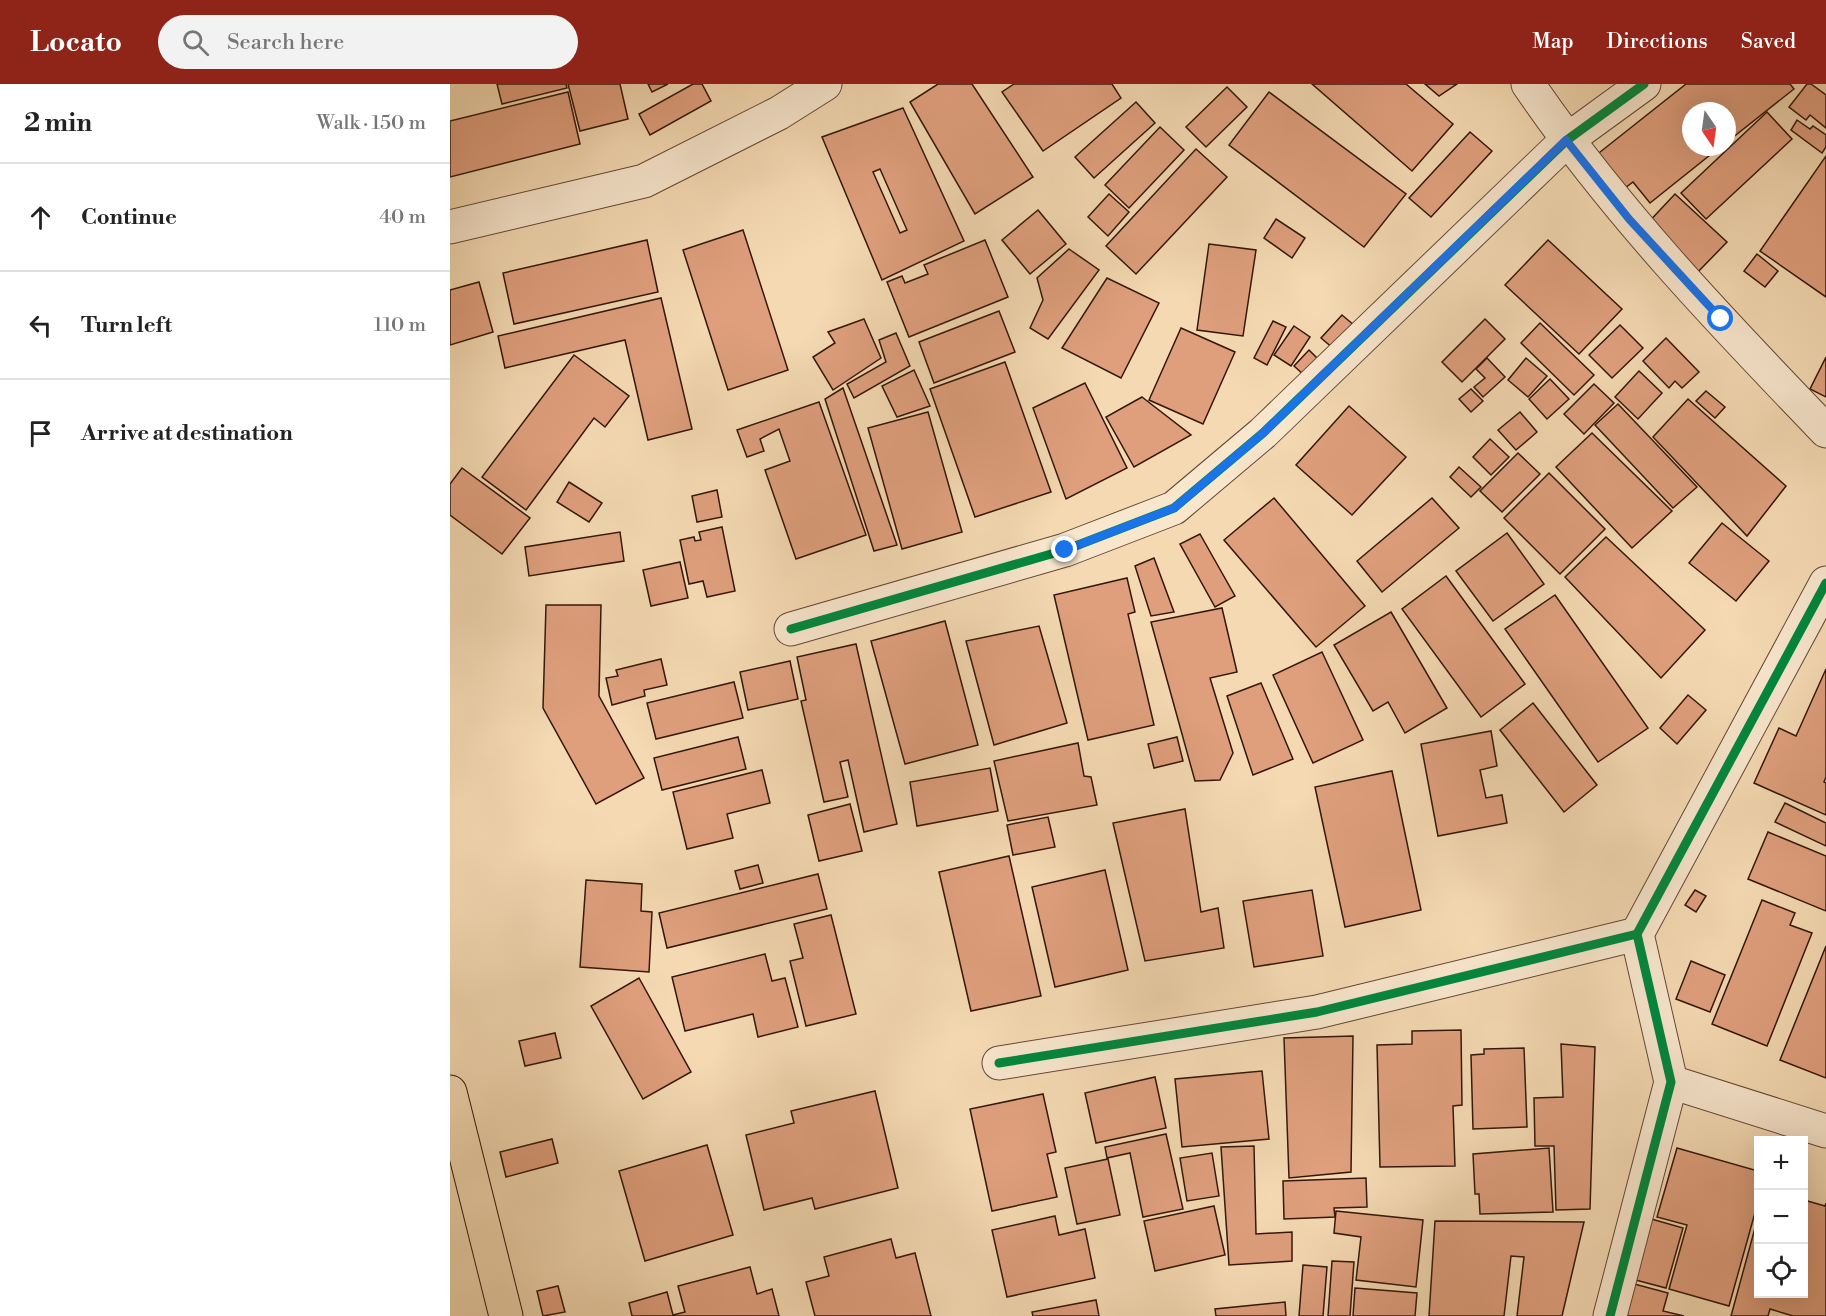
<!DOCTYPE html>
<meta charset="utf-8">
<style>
body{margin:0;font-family:"Libre Bodoni",serif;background:#f2f2f2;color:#222}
.controls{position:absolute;right:18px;bottom:18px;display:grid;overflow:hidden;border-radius:0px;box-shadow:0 6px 24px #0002}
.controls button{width:54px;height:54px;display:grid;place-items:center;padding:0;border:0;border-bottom:2px solid #e0e0e0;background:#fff;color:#222;font:30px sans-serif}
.compass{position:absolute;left:1232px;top:18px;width:54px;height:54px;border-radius:50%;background:#fff;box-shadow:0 6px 24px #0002;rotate:167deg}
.stop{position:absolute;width:18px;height:18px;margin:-14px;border:4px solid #1a73e8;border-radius:50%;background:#fff}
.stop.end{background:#1a73e8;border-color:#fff;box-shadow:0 2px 6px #0008}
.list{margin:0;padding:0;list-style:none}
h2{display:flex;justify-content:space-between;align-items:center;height:78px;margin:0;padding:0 24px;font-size:26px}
h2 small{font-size:20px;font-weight:400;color:#767676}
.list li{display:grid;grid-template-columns:39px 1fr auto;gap:18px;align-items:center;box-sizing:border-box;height:108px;padding:0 24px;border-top:2px solid #e0e0e0}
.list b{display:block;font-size:22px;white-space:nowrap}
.list em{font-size:20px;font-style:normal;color:#767676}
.icon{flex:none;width:33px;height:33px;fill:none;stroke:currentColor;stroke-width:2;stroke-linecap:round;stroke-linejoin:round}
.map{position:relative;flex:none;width:1376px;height:1232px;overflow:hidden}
header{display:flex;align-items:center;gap:36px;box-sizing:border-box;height:84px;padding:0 30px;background:#8f2418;color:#fff}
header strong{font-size:28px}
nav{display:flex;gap:33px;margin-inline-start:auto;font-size:21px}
.search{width:420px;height:54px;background:#f2f2f2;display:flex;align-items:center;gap:15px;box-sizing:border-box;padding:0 21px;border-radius:33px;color:#767676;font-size:22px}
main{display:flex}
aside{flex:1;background:#fff}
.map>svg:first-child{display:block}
.building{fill:#df9f7d;stroke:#34170b;stroke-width:1.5;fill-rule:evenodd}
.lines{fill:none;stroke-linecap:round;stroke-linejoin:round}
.minor-casing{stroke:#644835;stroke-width:35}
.major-casing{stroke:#34170b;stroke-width:35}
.minor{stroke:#f8e6cd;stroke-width:33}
.major{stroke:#f4d9b2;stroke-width:33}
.cycleway-casing{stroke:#f8e6cd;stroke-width:13}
.cycleway{stroke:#00873e;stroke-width:9}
.route{stroke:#1a73e8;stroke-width:8}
</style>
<header>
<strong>Locato</strong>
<div class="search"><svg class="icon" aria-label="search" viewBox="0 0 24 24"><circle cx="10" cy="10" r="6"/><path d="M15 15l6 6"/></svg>Search here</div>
<nav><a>Map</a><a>Directions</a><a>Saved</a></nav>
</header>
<main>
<aside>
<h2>2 min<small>Walk · 150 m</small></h2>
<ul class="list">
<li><svg class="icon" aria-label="ahead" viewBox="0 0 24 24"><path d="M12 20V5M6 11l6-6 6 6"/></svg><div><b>Continue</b></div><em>40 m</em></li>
<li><svg class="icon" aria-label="left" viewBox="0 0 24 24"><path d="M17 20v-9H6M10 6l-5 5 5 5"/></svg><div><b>Turn left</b></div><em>110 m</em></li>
<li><svg class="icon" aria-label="arrive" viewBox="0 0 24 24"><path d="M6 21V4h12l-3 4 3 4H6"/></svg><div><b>Arrive at destination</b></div></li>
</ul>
</aside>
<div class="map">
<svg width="1376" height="1232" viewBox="0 0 1376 1232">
<rect width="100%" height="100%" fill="#f4d9b2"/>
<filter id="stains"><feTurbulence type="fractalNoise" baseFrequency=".00333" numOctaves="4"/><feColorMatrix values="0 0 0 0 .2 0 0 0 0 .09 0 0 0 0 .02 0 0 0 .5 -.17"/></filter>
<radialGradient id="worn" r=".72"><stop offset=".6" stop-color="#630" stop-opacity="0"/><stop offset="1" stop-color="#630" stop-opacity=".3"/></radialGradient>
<!-- building -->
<g class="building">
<path d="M47,0h69l1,4 -65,16z"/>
<path d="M118,0h52l8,35 -48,12z"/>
<path d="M198,0h20l-16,8z"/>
<path d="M243,0h9l9,17 -61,34 -11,-21z"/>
<path d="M488,0h34l61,93 -58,37 -65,-112z"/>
<path d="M564,0h98l9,14 -78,53 -41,-59z"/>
<path d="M862,0h94l47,40 -41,47z"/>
<path d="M975,0h32l-18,12z"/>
<path d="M1236,0h104l4,5 -67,53v-31h-36v36h29l-70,56 -17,-21 -16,12 -27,-34z"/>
<path d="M1357,0h4l15,11v33l-16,-13 -4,5 -17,-13z"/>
<path d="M777,3l20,20 -41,40 -20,-20z"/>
<path d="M118,8l12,52 -130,33v-56z"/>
<path d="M819,8l137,102 -42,53 -135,-102z"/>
<path d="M686,18l19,21 -61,55 -19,-21z"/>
<path d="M453,24l61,133 -82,39 -60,-143zM430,85l27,61 -7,3 -27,-61z"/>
<path d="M1317,28l25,27 -86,80 -25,-26z"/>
<path d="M1347,36l13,9 3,-3 13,9v12l-4,6 -31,-23z"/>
<path d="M710,43l24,23 -55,58 -24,-23z"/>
<path d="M1020,48l22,19 -61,66 -22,-19z"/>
<path d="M746,65l31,28 -91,97 -30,-28z"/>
<path d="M1376,72v141l-66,-46z"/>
<path d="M659,110l20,18 -21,24 -20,-19z"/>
<path d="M1225,110l52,48 -32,33 -51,-48z"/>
<path d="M588,126l28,34 -36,30 -28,-34z"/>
<path d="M826,135l29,19 -13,20 -28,-20z"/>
<path d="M293,146l45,140 -60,20 -45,-140z"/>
<path d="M197,156l11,52 -144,32 -11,-51z"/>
<path d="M535,156l23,57 -99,40 -22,-55 15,-6 3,7 23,-9 -4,-9z"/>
<path d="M1098,156l74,69 -43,45 -74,-69z"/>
<path d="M759,160l47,6 -13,86 -46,-6z"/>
<path d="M619,165l30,21 -51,69 -18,-11 13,-28 -6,-22z"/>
<path d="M1307,170l21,17 -13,16 -21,-16z"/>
<path d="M657,194l52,25 -38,75 -59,-30z"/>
<path d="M29,198l14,50 -43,13v-55z"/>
<path d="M211,214l31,131 -44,11 -23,-100 -120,28 -7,-32z"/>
<path d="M549,227l16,41 -81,31 -15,-41z"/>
<path d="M892,231l13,11 -21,23 -13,-11z"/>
<path d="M414,235l17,39 -48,32 -20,-33 22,-14 -7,-11z"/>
<path d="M1035,235l20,20 -43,43 -20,-20z"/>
<path d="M823,237l13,6 -19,38 -13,-7z"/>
<path d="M1090,239l54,52 -20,20 -53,-52z"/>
<path d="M1170,241l23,23 -31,30 -23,-23z"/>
<path d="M844,242l16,11 -19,29 -17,-11z"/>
<path d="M731,244l54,24 -32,72 -54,-24z"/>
<path d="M446,249l14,33 -56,32 -7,-14 39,-22 -7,-22z"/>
<path d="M1216,254l33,34 -17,16 -7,-7 -6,7 -26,-27z"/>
<path d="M859,266l10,10 -15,15 -10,-9z"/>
<path d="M124,271l55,41 -24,31 -11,-9 -68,92 -44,-33z"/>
<path d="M1376,273v40l-16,-8z"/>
<path d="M1037,274l18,19 -22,20 -9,-10 11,-9 -9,-9z"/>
<path d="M1076,274l21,18 -19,21 -20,-17z"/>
<path d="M555,278l46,130 -76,25 -45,-128z"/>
<path d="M464,286l16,36 -33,11 -15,-31z"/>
<path d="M1189,287l23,22 -24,26 -23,-22z"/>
<path d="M1100,295l19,20 -22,20 -18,-20z"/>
<path d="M635,299l42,85 -61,31 -33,-91z"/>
<path d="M1144,300l20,19 -30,31 -20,-20z"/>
<path d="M393,304l54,157 -23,6 -49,-152z"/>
<path d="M1021,305l12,12 -12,11 -12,-13z"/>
<path d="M1256,307l19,16 -10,11 -19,-17z"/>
<path d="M692,313l49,38 -57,32 -28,-50z"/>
<path d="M1238,315l98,87 -39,50 -94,-99z"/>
<path d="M369,318l47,133 -70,24 -31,-89 25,-9 -11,-32 -19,10 4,12 -17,6 -10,-27z"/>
<path d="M1168,320l79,83 -24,21 -78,-83z"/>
<path d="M899,322l57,51 -54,58 -56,-50z"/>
<path d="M478,328l34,120 -60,17 -34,-121z"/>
<path d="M1070,328l17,20 -21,18 -18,-20z"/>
<path d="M1142,349l80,78 -40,37 -76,-81z"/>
<path d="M1040,355l19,18 -18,18 -18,-18z"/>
<path d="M1068,369l22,21 -38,38 -22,-21z"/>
<path d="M1009,383l22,20 -10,10 -21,-20z"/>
<path d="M12,384l68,50 -28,36 -52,-39v-31z"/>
<path d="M1099,389l56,56 -45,45 -56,-56z"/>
<path d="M119,398l33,21 -13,19 -32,-20z"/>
<path d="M267,406l5,27 -25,5 -5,-26z"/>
<path d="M824,414l91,108 -49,41 -92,-107z"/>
<path d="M982,414l27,30 -77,64 -25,-31z"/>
<path d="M1272,439l47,38 -33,40 -47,-38z"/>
<path d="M272,443l13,64 -28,6 -4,-16 -14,3 -9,-44 14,-3 1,4 6,-1 -2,-8z"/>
<path d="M170,448l4,29 -95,15 -4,-29z"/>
<path d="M1057,449l37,51 -51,37 -37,-50z"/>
<path d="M750,450l35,62 -20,11 -35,-63z"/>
<path d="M1156,453l99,93 -44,48 -96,-101z"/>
<path d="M704,474l20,54 -23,4 -16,-50z"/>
<path d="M230,478l8,36 -37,8 -8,-36z"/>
<path d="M996,492l79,108 -44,33 -79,-108z"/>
<path d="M677,494l8,34 -7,2 26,111 -66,15 -34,-145z"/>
<path d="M1105,511l93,133 -50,34 -93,-133z"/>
<path d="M96,521h55l-2,91 45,82 -48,26 -53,-96z"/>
<path d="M772,524l15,64 -27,6 23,75 -13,27 -25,1 -44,-159z"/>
<path d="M941,528l56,96 -42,25 -17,-31 -15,9 -39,-66z"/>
<path d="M495,537l33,124 -73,19 -34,-123z"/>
<path d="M589,542l28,97 -73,22 -28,-104z"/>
<path d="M406,560l41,180 -33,8 -16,-72 -8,2 8,35 -24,5 -23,-101 5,-1 -9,-43z"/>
<path d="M872,568l41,88 -50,23 -40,-88z"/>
<path d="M211,575l6,26 -23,5 1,6 -33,9 -6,-27 12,-2 -2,-6z"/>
<path d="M340,577l8,38 -50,11 -8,-38z"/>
<path d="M1376,585v108l-2,5 2,1v32l-72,-32 25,-55 17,8z"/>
<path d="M284,598l9,36 -87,21 -9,-36z"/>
<path d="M811,599l32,76 -40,16 -26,-79z"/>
<path d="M1238,611l18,15 -29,34 -17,-16z"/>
<path d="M1083,619l64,82 -33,27 -64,-82z"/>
<path d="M1041,647l6,35 -17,4 6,28 16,-3 5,28 -69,13 -17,-92z"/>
<path d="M288,653l8,32 -84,21 -8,-32z"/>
<path d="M727,653l6,24 -29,7 -6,-24z"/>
<path d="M628,659l6,33 7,1 6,28 -89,16 -14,-60z"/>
<path d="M540,684l8,43 -81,15 -7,-44z"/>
<path d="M312,686l8,33 -43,11 6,24 -46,11 -14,-57z"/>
<path d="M942,687l29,139 -76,17 -30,-140z"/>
<path d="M1335,719l41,20v23l-51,-24z"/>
<path d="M400,720l12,47 -43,10 -11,-46z"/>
<path d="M735,725l16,103 17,-4 6,40 -79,13 -32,-138z"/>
<path d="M598,733l7,30 -42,8 -6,-30z"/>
<path d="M1318,748l58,24v55l-78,-32z"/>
<path d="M559,772l32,140 -70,15 -32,-139z"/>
<path d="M308,781l5,18 -23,6 -5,-18z"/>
<path d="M655,786l23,100 -73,17 -23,-100z"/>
<path d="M368,790l9,35 -160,39 -8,-35z"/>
<path d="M136,796l56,4 -1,27 11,1 -3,60 -69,-5z"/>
<path d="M862,806l11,66 -69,11 -11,-66z"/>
<path d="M1245,806l11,6 -10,16 -11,-7z"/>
<path d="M1312,816l33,13 -5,12 22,8 -45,113 -55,-22z"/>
<path d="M381,831l25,99 -50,12 -16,-65 13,-3 -9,-34z"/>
<path d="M1376,862v132l-46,-18z"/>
<path d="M315,870l7,27 13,-3 13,49 -40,10 -5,-23 -68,17 -13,-54z"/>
<path d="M1241,877l34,14 -15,37 -34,-13z"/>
<path d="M189,894l52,94 -48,27 -52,-93z"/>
<path d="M1011,946l1,75 -9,1 2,60 -75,1 -3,-122 35,-1v-13z"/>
<path d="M105,949l6,25 -36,8 -6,-25z"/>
<path d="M903,952l-2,136 -62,6 -5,-140z"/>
<path d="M1111,960l34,3 -5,162 -34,1 -2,-64h-19l-1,-48 29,-1z"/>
<path d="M1074,964l3,79 -54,2 -2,-74 13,-1v-5z"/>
<path d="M812,987l7,68 -87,8 -7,-68z"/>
<path d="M705,993l11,51 -70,15 -11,-50z"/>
<path d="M425,1007l23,97 -83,21 -3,-11 -48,12 -18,-75 48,-12 -3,-12z"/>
<path d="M593,1010l13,58 -9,2 10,43 -65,14 -22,-102z"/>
<path d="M716,1050l17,75 -40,8 -13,-64 -23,5 -2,-11z"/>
<path d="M102,1055l6,24 -52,14 -6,-25z"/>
<path d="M257,1061l26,90 -88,26 -26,-90z"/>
<path d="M804,1062l2,88 36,-2v29l-63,4 -8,-118z"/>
<path d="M1099,1064l4,64 -73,2 -1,-20h-4l-2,-40z"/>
<path d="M1227,1064l81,23v31l-29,104 -60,-17 18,-64 -30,-8z"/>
<path d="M762,1069l7,43 -32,5 -7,-43z"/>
<path d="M658,1075l12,56 -43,9 -12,-56z"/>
<path d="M916,1094l1,29 -33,1 1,9 -51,2 -1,-38z"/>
<path d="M1354,1116l21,6 1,-3v113h-33l-23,-7 -2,7h-37l27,-99v77h46z"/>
<path d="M764,1122l11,49 -70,16 -11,-50z"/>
<path d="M886,1127l87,9 -7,67 -60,-7 5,-43 -27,-4z"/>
<path d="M605,1132l4,19 26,-6 10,49 -88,19 -15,-67z"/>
<path d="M1191,1132l42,12 -17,60 -42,-11z"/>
<path d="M985,1137l149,1 -22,94h-45l7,-59 -13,-1 -7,60h-75z"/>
<path d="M441,1155l5,19 19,-5 16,63h-116l-9,-34 23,-6 -5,-19z"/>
<path d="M882,1177l22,1 -4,54h-22z"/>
<path d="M853,1181l24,2 -4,49h-24z"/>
<path d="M300,1183l7,27 15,-5 7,27h-147l-3,-13 38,-11 6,23 12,-3 -7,-26z"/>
<path d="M1177,1198l41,11 -5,18 21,5h-66z"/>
<path d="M108,1202l7,26 -22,4 -6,-25z"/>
<path d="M905,1204l62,5 -2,23h-62z"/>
<path d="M646,1216l3,16h-66l-1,-4z"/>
<path d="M835,1218l1,14h-70l-1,-7z"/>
</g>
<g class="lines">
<defs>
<g id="minor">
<path d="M1078,0c86,126 192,237 298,347"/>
<path d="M0,143l194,-46 135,-68 46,-29"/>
<path d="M341,545l274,-79 109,-42 89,-75 304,-293 77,-56"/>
<path d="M549,979l318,-51 320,-78"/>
<path d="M1221,998l155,49"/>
<path d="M1160,1232l61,-234 -34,-148 189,-351"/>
</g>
<path id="major" d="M0,1008l56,224"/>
</defs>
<!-- minor casing -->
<use href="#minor" class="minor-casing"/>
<!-- major casing -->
<use href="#major" class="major-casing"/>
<!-- minor -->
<use href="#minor" class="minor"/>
<!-- major -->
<use href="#major" class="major"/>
<defs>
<g id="cycleway">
<path d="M341,545l274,-79 109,-42 89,-75 304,-293 77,-56"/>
<path d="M549,979l318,-51 320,-78"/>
<path d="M1160,1232l61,-234 -34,-148 189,-351"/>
</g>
</defs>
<!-- cycleway casing -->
<use href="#cycleway" class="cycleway-casing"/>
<!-- cycleway -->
<use href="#cycleway" class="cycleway"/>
</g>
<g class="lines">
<!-- route -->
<path class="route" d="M615,466l109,-42 89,-75 303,-293 63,79 92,100"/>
</g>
<rect width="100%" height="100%" filter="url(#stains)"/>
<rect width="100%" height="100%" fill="url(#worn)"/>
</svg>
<div class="controls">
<button>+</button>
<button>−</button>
<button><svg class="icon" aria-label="locate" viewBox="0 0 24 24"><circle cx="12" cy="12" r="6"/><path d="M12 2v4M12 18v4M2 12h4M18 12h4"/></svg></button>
</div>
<svg class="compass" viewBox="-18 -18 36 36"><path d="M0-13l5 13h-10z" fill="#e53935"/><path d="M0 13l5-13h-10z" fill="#767676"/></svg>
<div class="stop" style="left:1271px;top:235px"></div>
<div class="stop end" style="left:615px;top:466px"></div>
</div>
</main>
